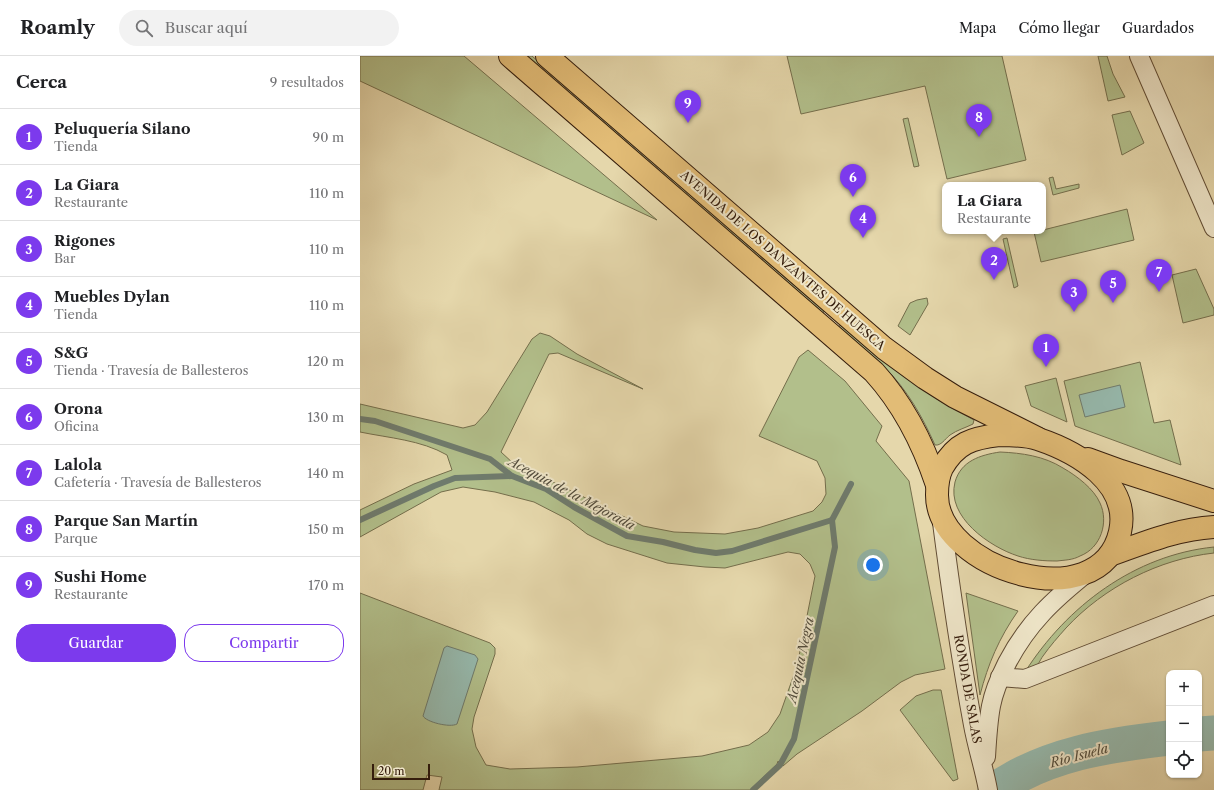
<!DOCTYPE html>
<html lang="es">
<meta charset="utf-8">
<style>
body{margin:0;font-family:"Libre Caslon Text",serif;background:#f2f2f2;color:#202124}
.controls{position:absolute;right:12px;bottom:12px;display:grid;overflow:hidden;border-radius:8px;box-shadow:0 1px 3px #0004}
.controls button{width:36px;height:36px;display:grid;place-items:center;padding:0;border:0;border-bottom:1px solid #e0e0e0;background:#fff;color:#202124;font:20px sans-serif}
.scale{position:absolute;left:12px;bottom:10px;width:58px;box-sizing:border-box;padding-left:4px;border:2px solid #351d0c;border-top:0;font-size:11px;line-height:14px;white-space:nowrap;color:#351d0c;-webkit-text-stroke:3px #eee5c8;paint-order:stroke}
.you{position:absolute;left:513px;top:509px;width:14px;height:14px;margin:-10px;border:3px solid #fff;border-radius:50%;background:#1a73e8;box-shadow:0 0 0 6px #1a73e833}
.badge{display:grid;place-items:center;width:26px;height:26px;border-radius:50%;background:#7c3aed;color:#fff;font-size:13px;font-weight:700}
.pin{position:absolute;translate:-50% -33px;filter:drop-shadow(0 1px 2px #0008)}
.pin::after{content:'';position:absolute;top:21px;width:14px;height:12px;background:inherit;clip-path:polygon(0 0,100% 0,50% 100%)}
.popup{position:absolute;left:582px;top:126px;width:104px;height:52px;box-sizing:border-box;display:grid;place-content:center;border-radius:8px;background:#fff;filter:drop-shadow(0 1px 3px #0005);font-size:13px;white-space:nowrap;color:#757577}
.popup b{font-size:15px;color:#202124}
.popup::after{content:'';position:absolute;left:50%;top:100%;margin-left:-8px;border:8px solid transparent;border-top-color:#fff}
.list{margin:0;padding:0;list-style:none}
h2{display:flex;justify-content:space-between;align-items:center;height:52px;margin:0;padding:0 16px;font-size:17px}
h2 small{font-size:13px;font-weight:400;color:#757577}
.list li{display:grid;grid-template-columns:26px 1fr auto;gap:12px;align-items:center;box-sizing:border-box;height:56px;padding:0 16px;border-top:1px solid #e0e0e0}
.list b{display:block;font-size:15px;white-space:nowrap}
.list p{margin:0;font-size:13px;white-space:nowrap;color:#757577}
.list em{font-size:13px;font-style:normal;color:#757577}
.actions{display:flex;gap:8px;padding:12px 16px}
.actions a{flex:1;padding:9px 0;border:1px solid #7c3aed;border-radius:16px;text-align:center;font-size:14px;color:#7c3aed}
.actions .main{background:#7c3aed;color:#fff}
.icon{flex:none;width:22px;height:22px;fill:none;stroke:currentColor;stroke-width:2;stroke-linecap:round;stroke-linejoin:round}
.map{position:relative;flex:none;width:854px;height:734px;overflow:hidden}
header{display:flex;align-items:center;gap:24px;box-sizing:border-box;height:56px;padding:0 20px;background:#fff;border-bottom:1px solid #e0e0e0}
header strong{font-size:19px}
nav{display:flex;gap:22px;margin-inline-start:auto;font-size:14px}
.search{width:280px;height:36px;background:#f2f2f2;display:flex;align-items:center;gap:10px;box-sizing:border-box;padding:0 14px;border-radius:22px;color:#757577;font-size:15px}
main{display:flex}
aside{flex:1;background:#fff}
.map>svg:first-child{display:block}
.green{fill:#b2bf8b;stroke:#746e4c}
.water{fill:#96b9ad;stroke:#6f7b6d}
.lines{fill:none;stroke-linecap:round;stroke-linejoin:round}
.stream{stroke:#6f7b6d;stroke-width:6}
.river{stroke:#96b9ad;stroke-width:35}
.street-casing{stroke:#614c34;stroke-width:20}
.primary-casing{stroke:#351d0c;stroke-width:24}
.street{stroke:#eee5c8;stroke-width:18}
.primary{stroke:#e2bc76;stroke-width:22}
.labels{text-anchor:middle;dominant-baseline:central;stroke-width:4;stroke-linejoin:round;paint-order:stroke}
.street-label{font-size:12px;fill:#351d0c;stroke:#eee5c8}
.water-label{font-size:13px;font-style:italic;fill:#524c3c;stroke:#eee5c8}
</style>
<header>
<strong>Roamly</strong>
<div class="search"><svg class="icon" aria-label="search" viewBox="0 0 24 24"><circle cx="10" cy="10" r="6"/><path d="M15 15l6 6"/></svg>Buscar aquí</div>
<nav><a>Mapa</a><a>Cómo llegar</a><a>Guardados</a></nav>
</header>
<main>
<aside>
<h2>Cerca<small>9 resultados</small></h2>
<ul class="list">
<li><span class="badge">1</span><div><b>Peluquería Silano</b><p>Tienda</p></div><em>90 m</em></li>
<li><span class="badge">2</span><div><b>La Giara</b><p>Restaurante</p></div><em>110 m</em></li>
<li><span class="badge">3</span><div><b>Rigones</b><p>Bar</p></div><em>110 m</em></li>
<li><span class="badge">4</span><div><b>Muebles Dylan</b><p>Tienda</p></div><em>110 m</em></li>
<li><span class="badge">5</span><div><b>S&amp;G</b><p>Tienda · Travesía de Ballesteros</p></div><em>120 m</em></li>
<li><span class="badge">6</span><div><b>Orona</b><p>Oficina</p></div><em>130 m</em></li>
<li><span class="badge">7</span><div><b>Lalola</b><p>Cafetería · Travesía de Ballesteros</p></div><em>140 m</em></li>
<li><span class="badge">8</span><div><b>Parque San Martín</b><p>Parque</p></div><em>150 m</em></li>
<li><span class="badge">9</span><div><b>Sushi Home</b><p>Restaurante</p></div><em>170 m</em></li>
</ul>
<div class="actions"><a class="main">Guardar</a><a>Compartir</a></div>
</aside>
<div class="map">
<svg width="854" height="734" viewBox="0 0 854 734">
<rect width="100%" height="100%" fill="#e5d7ab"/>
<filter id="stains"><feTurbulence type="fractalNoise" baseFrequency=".005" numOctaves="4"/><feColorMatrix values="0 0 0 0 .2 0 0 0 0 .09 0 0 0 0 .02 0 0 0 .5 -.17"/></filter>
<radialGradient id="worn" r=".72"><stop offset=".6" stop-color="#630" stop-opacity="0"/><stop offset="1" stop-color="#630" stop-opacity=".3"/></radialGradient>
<!-- green -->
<g class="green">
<path d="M0,0h104l193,164 -297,-139z"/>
<path d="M165,0h7l293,254 -3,4z"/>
<path d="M427,0h215l24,104 -79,19 -22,-93 -124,28z"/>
<path d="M738,0h9l6,18 12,23 -17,4z"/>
<path d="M770,55l14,32 -22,12 -10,-40z"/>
<path d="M548,62l11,48 -5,1 -11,-48z"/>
<path d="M693,121l3,12 23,-5v4l-26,7 -4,-17z"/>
<path d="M767,153l7,31 -93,22 -7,-30 9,-1v-1z"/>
<path d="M647,182l11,48 -4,2 -11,-49z"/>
<path d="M836,213l18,40v6l-31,8 -11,-48z"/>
<path d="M567,242l1,6 -18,31 -12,-9 12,-23 7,-3z"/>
<path d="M481,268c43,37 81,70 133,96l-1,4c-8,4 -16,6 -23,11 -5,4 -9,11 -15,10 -12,-27 -28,-56 -50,-77 -15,-14 -31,-27 -47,-40z"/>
<path d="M180,277l10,3 27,18 66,35 -85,-36 -9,1 -48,98 13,12 43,20 86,42 31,6 51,2 33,-6 55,-17 9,-9 4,-8 -1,-16 -8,-17 -58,-25 40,-79 9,-7 37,31 37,45 -6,15 33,40 36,188 -30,6 -14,7 -39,29 -65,43 -14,12 -5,-5 -1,3 -27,26h-311l3,-13 -15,-2 -4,15h-63v-197l130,50 5,5v6l-21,63 -2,12 4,18 10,18 24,4 67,-2 125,-11 47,-11 19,-13 12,-18 17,-48 18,-90 -5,-12 -10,-10 -12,-2 -63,16 -20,-1 -38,-4 -60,-19 -20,-10 -18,-14 -35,-18 -39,-10 -32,-5 -22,5 -81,45v-27l54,-26 38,-14 -5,-15c-26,-15 -58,-17 -87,-23v-28l103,24 12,-3 12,-13 45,-73z"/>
<path d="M780,306l14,61 16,-3 11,45 -106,-39 -11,-45z"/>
<path d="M696,322l11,44 -36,-16 -6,-20z"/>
<path d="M640,396c22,1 44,4 63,16 14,8 31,21 37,35 9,19 1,45 -20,53 -7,4 -15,4 -23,5 -13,0 -27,-1 -39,-5 -28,-9 -72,-39 -63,-74 6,-21 25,-27 45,-30z"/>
<path d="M854,491v6c-55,6 -110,34 -148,75 -8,9 -16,18 -23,28 -3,4 -5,10 -9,12 -2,2 -6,3 -9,4 42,-66 110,-117 189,-125z"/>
<path d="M606,537l52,18c-19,27 -30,53 -38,84z"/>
<path d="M573,634h8l17,89 -5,2 -53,-71 16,-14z"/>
</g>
<!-- water -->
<g class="water">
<path d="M760,329l5,22 -40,10 -6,-22z"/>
<path d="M87,590l28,9 3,4 -21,65c-7,4 -31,-2 -34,-8l21,-68z"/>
</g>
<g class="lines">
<!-- stream -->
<g class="stream">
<path d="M0,363l15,2 115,38 22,17 34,13 28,18 53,29 36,6 32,8 21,3 16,-2 100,-31 19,-36"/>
<path d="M0,464l74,-34 21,-8 57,-2"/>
<path d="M393,734l27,-25 14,-26 41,-192 -3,-27"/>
</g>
<!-- river -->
<g class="river">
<path d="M839,678l15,-1"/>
<path d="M635,734c51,-36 113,-45 174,-52"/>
</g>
<defs>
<g id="street">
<path d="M779,0l75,172"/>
<path d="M581,459c9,70 19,140 32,210 4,22 11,43 15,65"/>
<path d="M640,621l25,2 189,-74"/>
<path d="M626,701c1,-17 2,-35 5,-51 3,-16 9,-29 16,-43 21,-40 46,-63 81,-91"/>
</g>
<g id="primary">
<path d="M150,0l364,316c30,33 49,71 63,113"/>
<path d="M187,0l337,292 41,30 30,19 82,41"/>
<path d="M639,379c13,0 27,0 39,4 39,13 93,44 82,93 -20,88 -183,37 -183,-37 0,-9 1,-19 5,-27 14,-25 30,-30 57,-33z"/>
<path d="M728,403l33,12 93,30"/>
<path d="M750,499c34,-12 67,-26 104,-28"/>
</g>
</defs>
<!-- street casing -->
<use href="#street" class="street-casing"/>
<!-- primary casing -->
<use href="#primary" class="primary-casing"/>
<!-- street -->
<use href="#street" class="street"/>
<!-- primary -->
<use href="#primary" class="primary"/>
</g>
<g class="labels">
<!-- street labels -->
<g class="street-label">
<text transform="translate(423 204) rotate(41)">AVENIDA DE LOS DANZANTES DE HUESCA</text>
<text transform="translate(608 633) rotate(80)">RONDA DE SALAS</text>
</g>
<!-- water labels -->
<g class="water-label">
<text transform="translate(212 437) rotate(28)">Acequia de la Mejorada</text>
<text transform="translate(440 604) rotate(-78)">Acequia Negra</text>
<text transform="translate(719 699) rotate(-15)">Río Isuela</text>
</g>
</g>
<rect width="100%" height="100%" filter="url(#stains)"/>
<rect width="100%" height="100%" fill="url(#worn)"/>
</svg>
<div class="controls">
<button>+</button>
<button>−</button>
<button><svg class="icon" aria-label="locate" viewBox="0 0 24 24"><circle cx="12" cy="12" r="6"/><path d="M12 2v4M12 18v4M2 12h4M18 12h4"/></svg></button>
</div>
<div class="scale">20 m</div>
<div class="you"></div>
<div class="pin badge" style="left:686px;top:311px">1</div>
<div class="pin badge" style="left:634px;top:224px">2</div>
<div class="popup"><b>La Giara</b>Restaurante</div>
<div class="pin badge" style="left:714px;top:256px">3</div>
<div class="pin badge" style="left:503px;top:182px">4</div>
<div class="pin badge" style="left:753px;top:247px">5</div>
<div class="pin badge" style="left:493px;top:141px">6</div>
<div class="pin badge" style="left:799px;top:236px">7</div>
<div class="pin badge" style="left:619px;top:81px">8</div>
<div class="pin badge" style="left:328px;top:67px">9</div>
</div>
</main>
